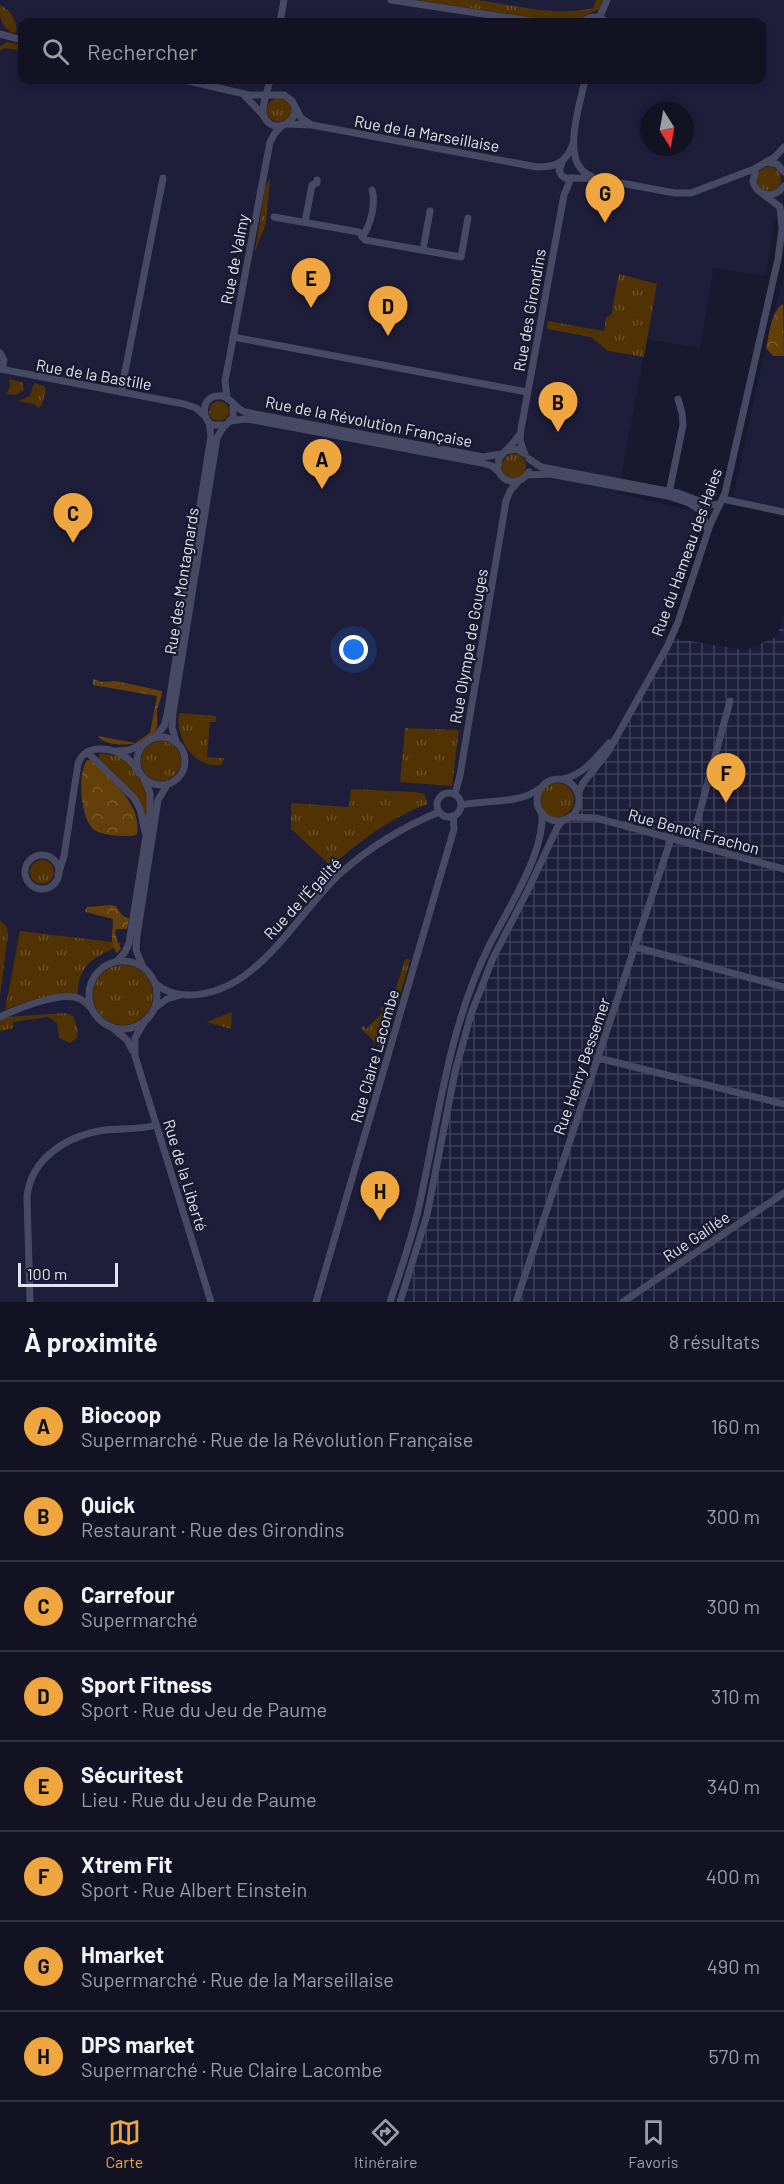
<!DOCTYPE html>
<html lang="fr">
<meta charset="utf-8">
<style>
body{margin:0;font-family:Barlow,sans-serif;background:#1f202f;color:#f1f3f6}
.compass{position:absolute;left:640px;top:102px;width:54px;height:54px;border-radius:50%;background:#121222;box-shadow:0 3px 9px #0003;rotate:169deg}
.scale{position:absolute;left:18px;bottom:15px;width:100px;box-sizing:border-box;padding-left:6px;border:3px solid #e2e3f3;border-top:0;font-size:16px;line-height:21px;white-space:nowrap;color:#e2e3f3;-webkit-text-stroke:4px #18182e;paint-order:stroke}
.you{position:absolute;left:354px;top:650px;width:21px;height:21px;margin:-15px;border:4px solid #fff;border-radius:50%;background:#1a73e8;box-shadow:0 0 0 9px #1a73e833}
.badge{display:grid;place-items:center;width:39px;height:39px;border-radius:50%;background:#f0a63e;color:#111;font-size:20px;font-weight:700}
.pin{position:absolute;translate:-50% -50px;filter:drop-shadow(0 2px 3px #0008)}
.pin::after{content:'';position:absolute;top:32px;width:21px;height:18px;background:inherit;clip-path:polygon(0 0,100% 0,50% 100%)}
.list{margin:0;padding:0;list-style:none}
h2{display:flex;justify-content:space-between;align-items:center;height:78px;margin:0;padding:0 24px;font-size:26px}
h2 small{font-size:20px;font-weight:400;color:#9c9ea5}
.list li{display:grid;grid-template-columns:39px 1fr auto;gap:18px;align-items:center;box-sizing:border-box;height:90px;padding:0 24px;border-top:2px solid #313240}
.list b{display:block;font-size:22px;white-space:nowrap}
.list p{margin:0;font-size:20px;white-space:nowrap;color:#9c9ea5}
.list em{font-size:20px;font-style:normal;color:#9c9ea5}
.icon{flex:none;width:33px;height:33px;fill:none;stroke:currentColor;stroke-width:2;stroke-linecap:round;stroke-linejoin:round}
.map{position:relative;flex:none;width:784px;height:1302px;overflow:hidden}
.search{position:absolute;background:#121222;box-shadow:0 3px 9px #0003;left:18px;right:18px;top:18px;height:66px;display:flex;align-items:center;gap:15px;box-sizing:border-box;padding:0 21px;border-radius:12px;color:#9c9ea5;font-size:22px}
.sheet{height:798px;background:#121222}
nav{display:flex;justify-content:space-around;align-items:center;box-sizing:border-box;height:84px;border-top:2px solid #313240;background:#121222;font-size:16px;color:#9c9ea5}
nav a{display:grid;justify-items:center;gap:3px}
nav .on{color:#f0a63e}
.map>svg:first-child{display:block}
.built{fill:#1e1e3b;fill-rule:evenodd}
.industrial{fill:url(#industrial-grid)}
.grass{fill:url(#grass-tufts)}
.forest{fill:url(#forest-crowns)}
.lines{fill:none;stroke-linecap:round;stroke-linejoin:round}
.minor{stroke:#484963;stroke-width:7}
.labels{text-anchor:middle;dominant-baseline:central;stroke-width:4.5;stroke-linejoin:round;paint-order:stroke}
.street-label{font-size:16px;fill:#e2e3f3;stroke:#18182e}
</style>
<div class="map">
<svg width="784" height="1302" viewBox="0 0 784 1302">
<defs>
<pattern id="industrial-grid" width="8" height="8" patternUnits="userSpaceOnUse" patternTransform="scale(1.5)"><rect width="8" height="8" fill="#1e1e3b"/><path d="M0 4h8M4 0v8" fill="none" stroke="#3e3f58"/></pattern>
<pattern id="grass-tufts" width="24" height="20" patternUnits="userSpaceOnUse" patternTransform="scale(1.5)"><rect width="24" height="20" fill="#503203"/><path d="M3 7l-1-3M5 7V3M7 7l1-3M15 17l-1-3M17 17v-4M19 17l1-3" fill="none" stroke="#695028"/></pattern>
<pattern id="forest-crowns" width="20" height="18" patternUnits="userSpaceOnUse" patternTransform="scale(1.5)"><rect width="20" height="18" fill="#63400a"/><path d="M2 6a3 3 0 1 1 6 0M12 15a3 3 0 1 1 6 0" fill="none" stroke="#795b2e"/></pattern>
</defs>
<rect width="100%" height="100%" fill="#18182e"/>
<!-- built -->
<g class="built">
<path d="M0,0h784v204l-10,20 -8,52 -52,-8 -14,80 -53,-9 -29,154 76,18 6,16 -35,106 6,5 -93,156 1,10 -3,8 -7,6 -7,3 -135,394 -27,87h-400zM22,22h740v58h-740zM649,111h36v36h-36z"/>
<path d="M784,273v235l-51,-11 26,-121z"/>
</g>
<!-- industrial -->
<path class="industrial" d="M784,617v685h-384l16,-49 39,-181 24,-81 83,-170 7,-3 7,-6 3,-10 -1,-8 20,-29 73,-127 75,12 30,-13z"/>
<!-- grass -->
<g class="grass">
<path d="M416,0c20,0 41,0 61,0 39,5 77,17 116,8l3,-8h7l-5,10 -11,4 -10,8h-16z"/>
<path d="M0,5c10,5 18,16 16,27l-3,1c-13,-7 -13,-14 -13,-28z"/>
<path d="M7,42l15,3v6l-17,-3 -5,3v-5z"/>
<circle cx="279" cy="110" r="12"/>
<circle cx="769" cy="179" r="12"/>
<path d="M270,178l-4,46 -11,27 10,-63z"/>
<path d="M619,274l38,10 -13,73 -36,-6 -17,-14 -44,-8 1,-8 56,10 2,-14 5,-2z"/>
<path d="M9,379l13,3 2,8 -8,5 -10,-1 4,-7z"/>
<path d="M34,383l10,3 2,4 -4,15 -4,3 -4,-4 -16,-3 12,-5z"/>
<circle cx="219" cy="411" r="10"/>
<circle cx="514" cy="466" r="12"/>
<path d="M179,713l37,3v6h-6l-3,35 17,1 -2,7c-28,4 -47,-26 -43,-52z"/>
<path d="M405,728l54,2 -7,56 -52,-4z"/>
<circle cx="161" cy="761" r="20"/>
<path d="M101,753l20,4 12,10 14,24v31l-13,-28 -35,-35v-4z"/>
<circle cx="557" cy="800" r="17"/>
<path d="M351,789l64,3 9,2 4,10c-37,13 -67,37 -97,62l-40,-37v-26l58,4z"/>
<circle cx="42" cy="872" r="12"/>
<path d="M0,920l7,7 1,7 -8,62z"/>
<path d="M20,931l101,12c-6,7 -15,8 -22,13 -14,7 -22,22 -21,38 -24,-3 -51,7 -73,16z"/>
<path d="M407,959l3,1 -25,88h-4l-20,-19 2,-3 3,3 17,-17 -3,-4 2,-1 7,2 16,-49z"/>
<circle cx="123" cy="995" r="30"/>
<path d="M232,1012l-1,17 -25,-7z"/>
<path d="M66,1013l7,3 5,15 -1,7 -7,5 -11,-5 -2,-15 -9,-6 -35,5v6l-13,3v-10l7,-4z"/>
</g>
<!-- forest -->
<g class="forest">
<path d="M783,304l1,52h-11l-7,-8c3,-13 5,-37 17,-44z"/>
<path d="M93,679l9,3 14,-1 46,10c0,7 -3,12 -5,19 -1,6 2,13 -1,19 -7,18 -42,19 -56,10l-2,-3 37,7 15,-10 7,-37 -64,-11z"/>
<path d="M87,760h4c19,20 51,43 46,74l-4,2c-11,0 -27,0 -37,-5 -16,-9 -19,-58 -9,-71z"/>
<path d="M111,905l5,1 6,9 7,4 -2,10h-10l-2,3 2,8 4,9 -4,4c-8,-12 -4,-21 -4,-34l-27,-7 -1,-2 2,-3z"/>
</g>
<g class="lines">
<!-- minor -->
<g class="minor">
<path d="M391,0l146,22"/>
<path d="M599,18l8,-18"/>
<path d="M280,22l4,-22"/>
<path d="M583,22c7,-7 16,-7 23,0"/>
<path d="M0,34l22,6"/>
<path d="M184,80l65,15h35l8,6 9,17 9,6"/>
<path d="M270,80c-2,9 -8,25 -7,33 4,20 32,16 32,-5"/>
<path d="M585,80c-5,25 -26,84 6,96"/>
<path d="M245,96l19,20"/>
<path d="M287,124l25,1 225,42c19,0 29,-4 36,-23"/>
<path d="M766,162l11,2 7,8"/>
<path d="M562,163l-3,7c2,7 7,10 14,8"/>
<path d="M756,168l-3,14c5,15 22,17 31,4"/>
<path d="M573,178l26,1 76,14h16l63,-24 21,-12 9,-10"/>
<path d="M274,217l85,15 6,8 96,17 7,-39"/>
<path d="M305,222l7,-37 5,-2v-3"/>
<path d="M362,237c9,-12 14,-34 10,-47"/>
<path d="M423,250l7,-39"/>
<path d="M233,337l294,55"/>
<path d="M0,353l4,7 -2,9"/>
<path d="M0,369l184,35 12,4 8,7"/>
<path d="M121,392l42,-214"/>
<path d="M227,398l-2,-17 45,-239 5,-9 7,-7"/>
<path d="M233,405v12l-7,8h-14c-13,-9 -9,-32 10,-29 10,2 13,13 23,16l238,45 18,-3"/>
<path d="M230,421l15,-2 14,2 223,42 10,3 6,5"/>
<path d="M519,435l-6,8 -14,15 -1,13c8,14 22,14 31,1"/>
<path d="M506,451l10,-2 9,5"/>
<path d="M524,452l-4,-12 1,-11 43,-234 7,-17"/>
<path d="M529,459l12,8 137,26 32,12 10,-1"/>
<path d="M527,475l23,-1 118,22 21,7 12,8 7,19"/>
<path d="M669,493l14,-68 -1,-12 -4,-14"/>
<path d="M723,499l61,13"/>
<circle cx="161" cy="761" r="24"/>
<path d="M155,737l9,-11 3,-11 44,-279 -2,-13"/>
<path d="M176,742l-4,-15 1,-14 44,-275 7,-12"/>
<path d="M117,751l12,-1 12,-5"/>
<path d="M87,752l47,46 6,11 5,23"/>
<circle cx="558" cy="800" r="21"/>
<path d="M563,779c20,-4 33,-21 46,-36"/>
<circle cx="449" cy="805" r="12"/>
<path d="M455,794l5,-19 46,-274 4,-10 8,-9"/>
<path d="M578,794l5,-11 25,-31 59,-105 11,-25 32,-97 15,-32 53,-234 4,-30 -2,-22 -17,-13"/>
<path d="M461,805c26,-6 56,0 78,-16"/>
<path d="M570,817l26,1 188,51"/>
<path d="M691,844l39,-143"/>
<circle cx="42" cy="872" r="17"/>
<path d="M58,875l6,-19 14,-92c6,-21 35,-17 49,-6 5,4 9,9 12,15"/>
<path d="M635,947l149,40"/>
<circle cx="123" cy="995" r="34"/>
<path d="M117,961l8,-9 4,-9 21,-132v-18l-6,-14"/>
<path d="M143,967l-7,-17 1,-14 21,-136 10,-16"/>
<path d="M155,983c10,9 21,12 34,12 69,0 108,-83 153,-123 29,-26 61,-45 97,-60"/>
<path d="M156,1007l11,-8 14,-4"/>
<path d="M0,1017c18,-9 54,-23 74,-20 7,1 11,5 16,10"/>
<path d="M145,1021l-10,17v18l76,246"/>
<path d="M114,1029l13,11 5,10"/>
<path d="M598,1058l186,46"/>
<path d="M30,1302l-3,-105c4,-40 42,-62 78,-67 18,-2 34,0 51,-5"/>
<path d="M316,1302l138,-473 -1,-13"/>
<path d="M390,1302c11,-33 23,-66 30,-100 19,-87 29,-177 70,-258 18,-35 54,-90 52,-130"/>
<path d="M400,1302l27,-87 28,-143 16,-58 22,-56 35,-68 29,-62 5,-7"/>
<path d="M516,1302l155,-463"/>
<path d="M623,1302l161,-109"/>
</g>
</g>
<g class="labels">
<!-- street labels -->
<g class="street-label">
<text transform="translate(427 133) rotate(10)">Rue de la Marseillaise</text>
<text transform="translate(234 259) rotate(-79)">Rue de Valmy</text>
<text transform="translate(529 310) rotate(-80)">Rue des Girondins</text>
<text transform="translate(94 374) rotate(10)">Rue de la Bastille</text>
<text transform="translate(369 421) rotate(11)">Rue de la Révolution Française</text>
<text transform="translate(686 552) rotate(-70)">Rue du Hameau des Haies</text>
<text transform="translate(181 581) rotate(-81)">Rue des Montagnards</text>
<text transform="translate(468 646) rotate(-80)">Rue Olympe de Gouges</text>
<text transform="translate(694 831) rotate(15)">Rue Benoît Frachon</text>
<text transform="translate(302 898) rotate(-47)">Rue de l'Égalité</text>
<text transform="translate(374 1056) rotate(-74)">Rue Claire Lacombe</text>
<text transform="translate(581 1066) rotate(-71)">Rue Henry Bessemer</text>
<text transform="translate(186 1175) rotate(73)">Rue de la Liberté</text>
<text transform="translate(696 1236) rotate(-34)">Rue Galilée</text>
</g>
</g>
</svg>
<svg class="compass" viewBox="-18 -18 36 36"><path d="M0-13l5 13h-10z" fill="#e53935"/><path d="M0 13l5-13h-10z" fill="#9c9ea5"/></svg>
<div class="scale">100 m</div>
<div class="you"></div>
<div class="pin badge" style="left:322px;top:489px">A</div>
<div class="pin badge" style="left:558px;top:432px">B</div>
<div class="pin badge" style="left:73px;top:543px">C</div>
<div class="pin badge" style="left:388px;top:336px">D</div>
<div class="pin badge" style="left:311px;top:308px">E</div>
<div class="pin badge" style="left:726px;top:803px">F</div>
<div class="pin badge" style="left:605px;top:223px">G</div>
<div class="pin badge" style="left:380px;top:1221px">H</div>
<div class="search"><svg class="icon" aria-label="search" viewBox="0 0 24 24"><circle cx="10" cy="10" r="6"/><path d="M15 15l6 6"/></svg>Rechercher</div>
</div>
<section class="sheet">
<h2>À proximité<small>8 résultats</small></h2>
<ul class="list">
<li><span class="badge">A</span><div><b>Biocoop</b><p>Supermarché · Rue de la Révolution Française</p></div><em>160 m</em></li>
<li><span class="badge">B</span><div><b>Quick</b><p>Restaurant · Rue des Girondins</p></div><em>300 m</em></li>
<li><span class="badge">C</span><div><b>Carrefour</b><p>Supermarché</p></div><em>300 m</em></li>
<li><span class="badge">D</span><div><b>Sport Fitness</b><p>Sport · Rue du Jeu de Paume</p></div><em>310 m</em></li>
<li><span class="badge">E</span><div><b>Sécuritest</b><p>Lieu · Rue du Jeu de Paume</p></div><em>340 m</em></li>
<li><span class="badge">F</span><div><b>Xtrem Fit</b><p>Sport · Rue Albert Einstein</p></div><em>400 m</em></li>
<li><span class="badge">G</span><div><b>Hmarket</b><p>Supermarché · Rue de la Marseillaise</p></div><em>490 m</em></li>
<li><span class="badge">H</span><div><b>DPS market</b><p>Supermarché · Rue Claire Lacombe</p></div><em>570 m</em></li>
</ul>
</section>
<nav>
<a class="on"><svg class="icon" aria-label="map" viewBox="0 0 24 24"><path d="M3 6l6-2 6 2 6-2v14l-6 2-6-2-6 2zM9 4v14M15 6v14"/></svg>Carte</a>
<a><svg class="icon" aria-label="directions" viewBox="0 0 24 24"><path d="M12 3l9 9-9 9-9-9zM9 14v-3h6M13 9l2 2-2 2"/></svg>Itinéraire</a>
<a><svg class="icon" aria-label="saved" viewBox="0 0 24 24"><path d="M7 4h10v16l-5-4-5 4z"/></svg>Favoris</a>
</nav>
